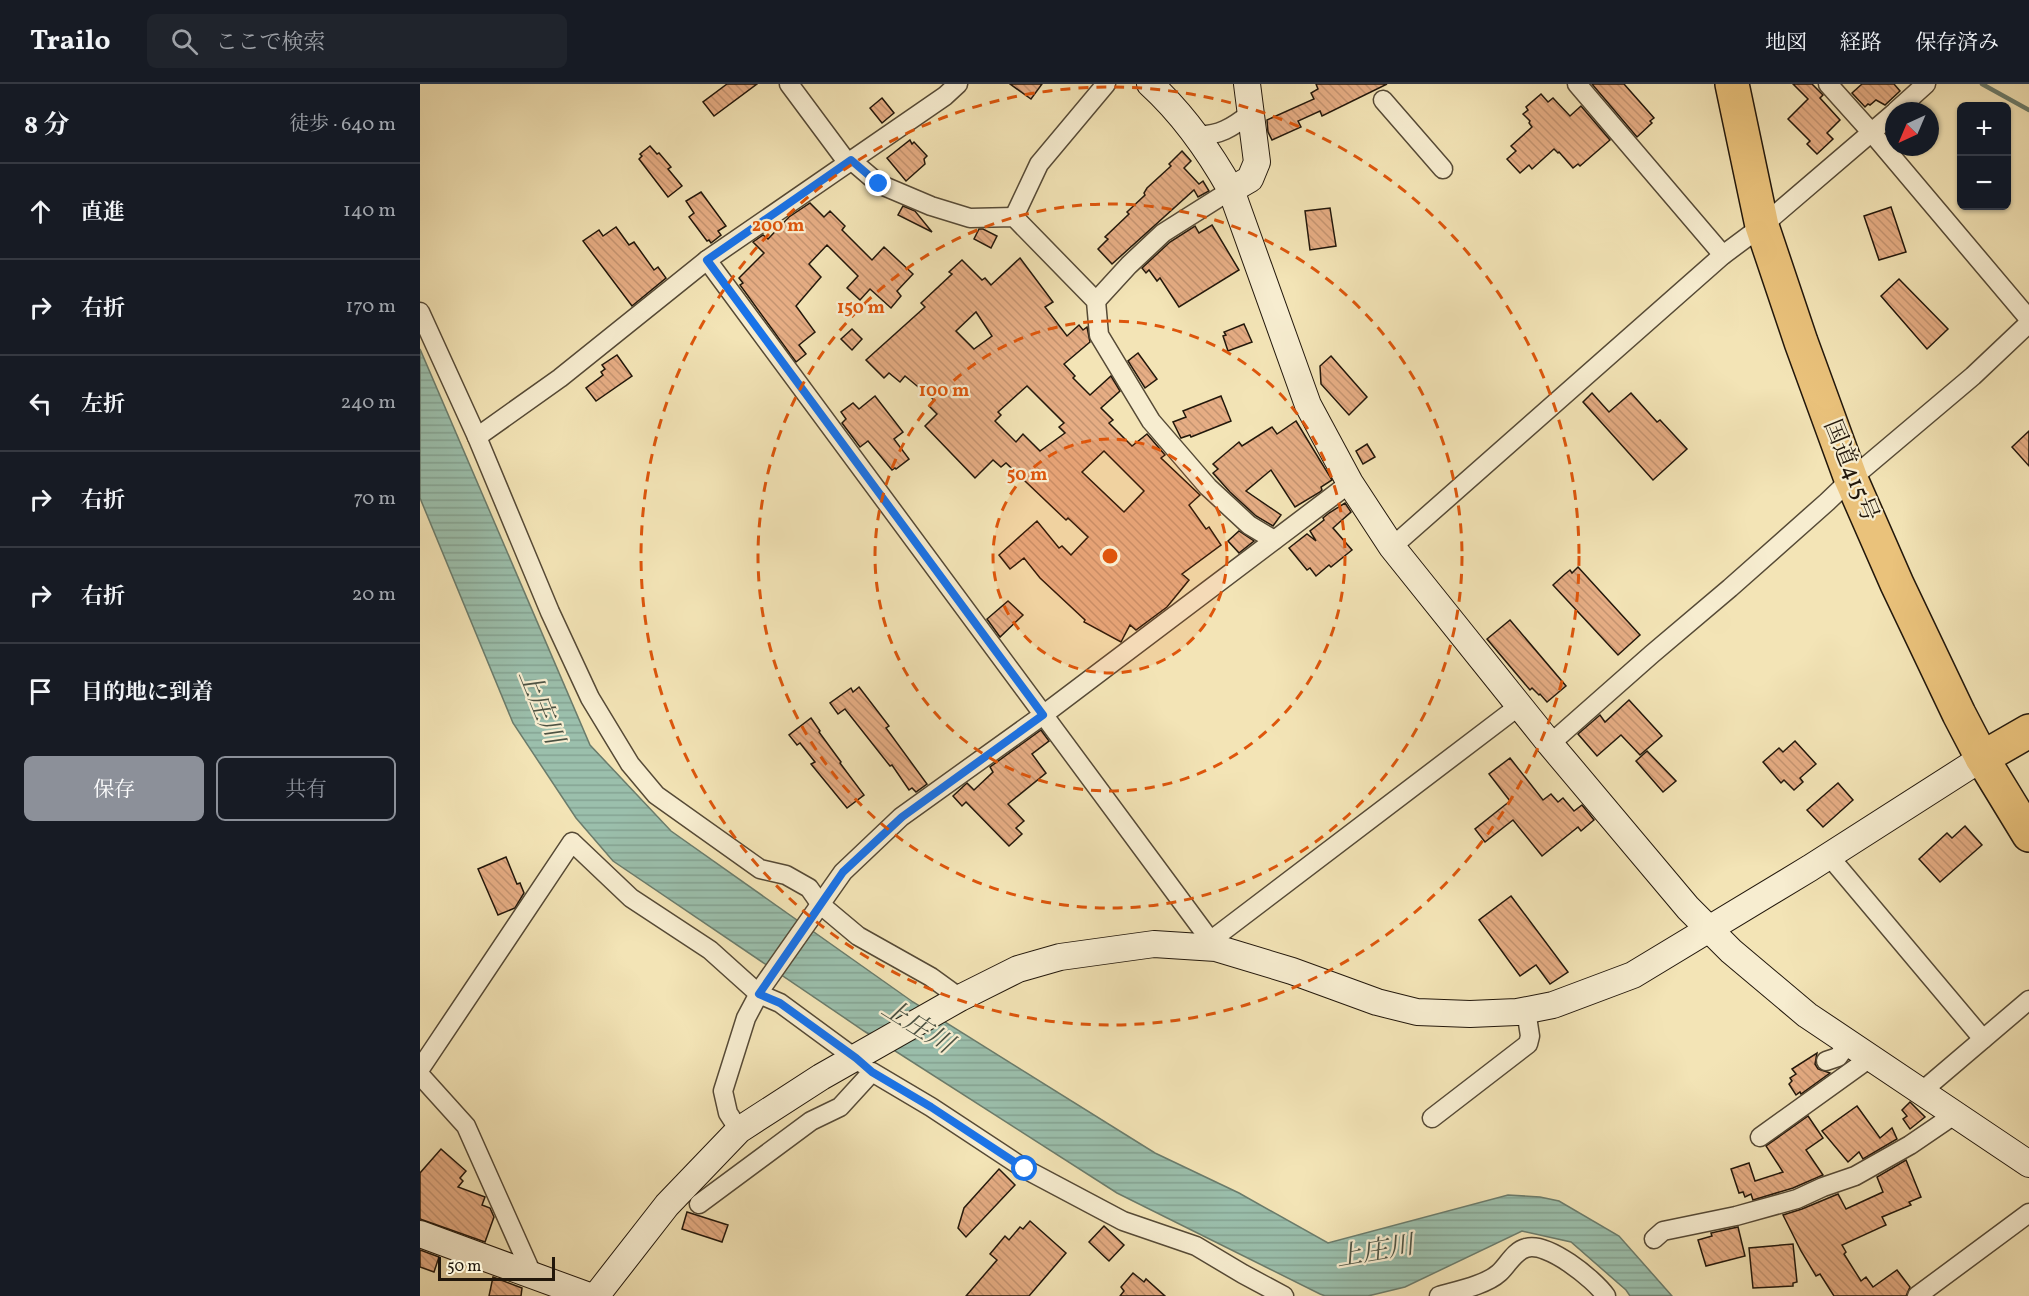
<!DOCTYPE html>
<html lang="ja">
<meta charset="utf-8">
<style>
body{margin:0;font-family:Vollkorn,"Noto Serif JP",serif;background:#20242c;color:#f1f3f6}
.controls{position:absolute;right:18px;top:18px;display:grid;overflow:hidden;border-radius:9px;box-shadow:0 2px 4px #0004}
.controls button{width:54px;height:54px;display:grid;place-items:center;padding:0;border:0;border-bottom:2px solid #363941;background:#171b24;color:#f1f3f6;font:30px sans-serif}
.compass{position:absolute;left:1465px;top:18px;width:54px;height:54px;border-radius:50%;background:#171b24;box-shadow:0 2px 4px #0004;rotate:224deg}
.scale{position:absolute;left:18px;bottom:15px;width:117px;box-sizing:border-box;padding-left:6px;border:3px solid #22170b;border-top:0;font-size:16px;line-height:21px;white-space:nowrap;color:#22170b;-webkit-text-stroke:4px #f7edd0;paint-order:stroke}
.stop{position:absolute;width:18px;height:18px;margin:-14px;border:4px solid #1a73e8;border-radius:50%;background:#fff}
.stop.end{background:#1a73e8;border-color:#fff;box-shadow:0 2px 6px #0008}
.list{margin:0;padding:0;list-style:none}
h2{display:flex;justify-content:space-between;align-items:center;height:78px;margin:0;padding:0 24px;font-size:26px}
h2 small{font-size:20px;font-weight:400;color:#9ea1a6}
.list li{display:grid;grid-template-columns:39px 1fr auto;gap:18px;align-items:center;box-sizing:border-box;height:96px;padding:0 24px;border-top:2px solid #363941}
.list b{display:block;font-size:22px;white-space:nowrap}
.list em{font-size:20px;font-style:normal;color:#9ea1a6}
.actions{display:flex;gap:12px;padding:18px 24px}
.actions a{flex:1;padding:14px 0;border:2px solid #8c9099;border-radius:9px;text-align:center;font-size:21px;color:#8c9099}
.actions .main{background:#8c9099;color:#fff}
.icon{flex:none;width:33px;height:33px;fill:none;stroke:currentColor;stroke-width:2;stroke-linecap:round;stroke-linejoin:round}
.map{position:relative;flex:none;width:1609px;height:1212px;overflow:hidden}
header{display:flex;align-items:center;gap:36px;box-sizing:border-box;height:84px;padding:0 30px;background:#171b24;border-bottom:2px solid #363941}
header strong{font-size:28px}
nav{display:flex;gap:33px;margin-inline-start:auto;font-size:21px}
.search{width:420px;height:54px;background:#20242c;display:flex;align-items:center;gap:15px;box-sizing:border-box;padding:0 21px;border-radius:9px;color:#9ea1a6;font-size:22px}
main{display:flex}
aside{flex:1;background:#171b24}
.map>svg:first-child{display:block}
.water{fill:url(#water-rules);stroke:#6b7c6c;stroke-width:1.5}
.lines{fill:none;stroke-linecap:round;stroke-linejoin:round}
.stream{stroke:#6b7c6c;stroke-width:4.5}
.building{fill:url(#building-back-hatch);stroke:#22170b;stroke-width:1.5;fill-rule:evenodd}
.street-casing{stroke:#564a36;stroke-width:21}
.secondary-casing{stroke:#22170b;stroke-width:28}
.highway-casing{stroke:#22170b;stroke-width:36}
.street{stroke:#f7edd0;stroke-width:18}
.secondary{stroke:#f7edd0;stroke-width:26}
.highway{stroke:#eac27b;stroke-width:33}
.route{stroke:#1a73e8;stroke-width:8}
.ring{fill:none;stroke:#de560c;stroke-width:3;stroke-dasharray:10 8}
.labels{text-anchor:middle;dominant-baseline:central;stroke-width:4.5;stroke-linejoin:round;paint-order:stroke}
.street-label{font-size:24px;fill:#22170b;stroke:#f7edd0}
.water-label{font-size:26px;font-style:italic;fill:#4c5243;stroke:#f7edd0}
.centre{fill:#de560c;stroke:#f7edd0;stroke-width:3}
.ring-label{font-size:18px;text-anchor:middle;font-weight:bold;fill:#de560c;stroke:#f7edd0;stroke-width:4.5;stroke-linejoin:round;paint-order:stroke}
</style>
<header>
<strong>Trailo</strong>
<div class="search"><svg class="icon" aria-label="search" viewBox="0 0 24 24"><circle cx="10" cy="10" r="6"/><path d="M15 15l6 6"/></svg>ここで検索</div>
<nav><a>地図</a><a>経路</a><a>保存済み</a></nav>
</header>
<main>
<aside>
<h2>8 分<small>徒歩 · 640 m</small></h2>
<ul class="list">
<li><svg class="icon" aria-label="ahead" viewBox="0 0 24 24"><path d="M12 20V5M6 11l6-6 6 6"/></svg><div><b>直進</b></div><em>140 m</em></li>
<li><svg class="icon" aria-label="right" viewBox="0 0 24 24"><path d="M7 20v-9h11M14 6l5 5-5 5"/></svg><div><b>右折</b></div><em>170 m</em></li>
<li><svg class="icon" aria-label="left" viewBox="0 0 24 24"><path d="M17 20v-9H6M10 6l-5 5 5 5"/></svg><div><b>左折</b></div><em>240 m</em></li>
<li><svg class="icon" aria-label="right" viewBox="0 0 24 24"><path d="M7 20v-9h11M14 6l5 5-5 5"/></svg><div><b>右折</b></div><em>70 m</em></li>
<li><svg class="icon" aria-label="right" viewBox="0 0 24 24"><path d="M7 20v-9h11M14 6l5 5-5 5"/></svg><div><b>右折</b></div><em>20 m</em></li>
<li><svg class="icon" aria-label="arrive" viewBox="0 0 24 24"><path d="M6 21V4h12l-3 4 3 4H6"/></svg><div><b>目的地に到着</b></div></li>
</ul>
<div class="actions"><a class="main">保存</a><a>共有</a></div>
</aside>
<div class="map">
<svg width="1609" height="1212" viewBox="0 0 1609 1212">
<defs>
<pattern id="water-rules" width="6" height="5" patternUnits="userSpaceOnUse" patternTransform="scale(1.5)"><rect width="6" height="5" fill="#9bbfac"/><path d="M0 2.5h6" fill="none" stroke="#85a393"/></pattern>
<pattern id="building-back-hatch" width="6" height="6" patternUnits="userSpaceOnUse" patternTransform="scale(1.5)"><rect width="6" height="6" fill="#e6ad84"/><path d="M-1 5l2 2M0 0l6 6M5-1l2 2" fill="none" stroke="#c59471"/></pattern>
</defs>
<rect width="100%" height="100%" fill="#f3e4b6"/>
<filter id="stains"><feTurbulence type="fractalNoise" baseFrequency=".00333" numOctaves="4"/><feColorMatrix values="0 0 0 0 .2 0 0 0 0 .09 0 0 0 0 .02 0 0 0 .5 -.17"/></filter>
<radialGradient id="worn" r=".72"><stop offset=".6" stop-color="#630" stop-opacity="0"/><stop offset="1" stop-color="#630" stop-opacity=".3"/></radialGradient>
<!-- water -->
<path class="water" d="M0,265l170,396 81,86 242,171 242,151 84,40 89,50 180,-48 32,2 19,4 60,35 53,60h-42l-4,-6 -55,-48 -49,-11 -117,56 -37,9h-43l-5,-2 -203,-101 -253,-162 -251,-170 -37,-43 -63,-95 -93,-225z"/>
<g class="lines">
<!-- stream -->
<path class="stream" d="M1562,0l47,26"/>
</g>
<!-- building -->
<g class="building">
<path d="M307,0h30l-43,32 -11,-14z"/>
<path d="M590,0h32l-11,15z"/>
<path d="M896,0h71l-65,32 -2,-5 -22,10 3,6 -29,13 -4,-8 -1,-12 47,-21 -3,-6 7,-4z"/>
<path d="M1172,0h32l30,34 -4,3 2,2 -15,14z"/>
<path d="M1373,0h19l11,11 -3,3 20,22 -13,13 6,6 -16,15 -10,-10 3,-3 -22,-22 20,-20z"/>
<path d="M1442,0h32l6,7 -15,14 -9,-5 -6,5 -2,-1 -3,3 -13,-14z"/>
<path d="M1121,10l7,8 5,-4 17,18 11,-10 29,34 -30,26 -2,-2 -5,4 -14,-16 -1,1 -4,-4 -22,20 -3,-4 -9,8 -13,-14 9,-8 -5,-5 21,-19 -3,-4 1,-2 -7,-7 5,-4 -2,-3z"/>
<path d="M462,14l12,15 -12,10 -12,-15z"/>
<path d="M490,56l2,4 2,-2 13,14 -3,3 1,5 -19,17 -19,-23z"/>
<path d="M230,62l7,8 2,-1 12,14 -3,2 14,17 -14,11 -29,-38 3,-3 -2,-2z"/>
<path d="M762,67l9,10 -7,7 15,16 4,-3 6,10 -11,6 -4,-7 -82,74 -14,-15 10,-10 -3,-2 24,-23 -2,-2 18,-17 -1,-2 3,-5 24,-22 -2,-2z"/>
<path d="M281,108l25,34 -8,5 3,4 -10,8 -2,-3 -2,1 -18,-24 5,-4 -8,-12z"/>
<path d="M390,119l14,14 6,-6 15,15 -3,4 30,30 12,-13 29,27 -16,17 4,5 -10,12 -21,-19 -10,11 -13,-12 11,-12 -31,-31 -18,19 12,13 -25,29 19,26 -16,13 7,9 -10,8 -56,-77 3,-2 -4,-5 25,-25 -11,-11 10,-7 5,4 21,-22z"/>
<path d="M483,122l12,5 17,21 -34,-17z"/>
<path d="M1471,123l15,45 -27,8 -15,-44z"/>
<path d="M910,124l6,38 -26,4 -5,-39z"/>
<path d="M792,141l27,45 -60,37 -19,-29 -3,3 -8,-11 -3,3 -4,-5 28,-26 25,-16 4,7z"/>
<path d="M196,143l13,18 5,-3 20,28 4,-3 8,11 -34,28 -49,-65 16,-11 4,6z"/>
<path d="M559,145h4l14,7 -6,12 -17,-9z"/>
<path d="M600,174l33,44 -8,5 22,29 12,-11 4,5 4,-3 3,15 -26,22 11,12 -2,2 17,17 21,-19 9,15 -19,17 12,12 -4,3 23,23 15,-12 18,21 -4,3 39,37 -11,10 17,24 3,-2 12,18 -39,29 7,6 -22,27 -31,23 -6,-5 -9,17 -37,-20 1,-2 -45,-42 -16,-20 -14,11 -11,-14 38,-34 22,27 3,-2 9,9 17,-18 -20,-19 -2,2 -60,-57 -5,4 -8,-7 -18,18 -50,-52 12,-12 -8,-8 5,-6 -29,-24 -5,6 -11,-9 -5,5 -18,-18 59,-53 -4,-4 31,-29 -3,-2 13,-12 20,20 3,-2 6,7zM556,228l16,24 -18,13 -18,-18zM607,302l37,37 -5,4 6,6 -25,18 -17,-17 -7,8 -21,-21 6,-6 -3,-3zM684,367l40,40 -20,21 -42,-40z"/>
<path d="M1479,195l49,50 -21,20 -46,-53z"/>
<path d="M824,240l8,18 -24,9 -5,-15 3,-1 -2,-3z"/>
<path d="M432,245l10,10 -10,11 -11,-11z"/>
<path d="M718,269l19,26 -12,9 -17,-27z"/>
<path d="M197,271l15,21 -36,25 -10,-13 17,-13 -2,-3 4,-3 -3,-4z"/>
<path d="M911,272l36,41 -18,18 -28,-31 -1,-18z"/>
<path d="M1172,309l17,19 22,-19 26,29 3,-2 27,29 -34,31 -70,-78z"/>
<path d="M455,312l28,36 -9,7 15,20 -13,10 -1,-1 -3,2 -24,-29 -8,6 -18,-24 4,-4 -5,-7 12,-9 6,6z"/>
<path d="M801,312l10,25 -40,16 -1,-2 -9,3 -8,-16 13,-5 -3,-6z"/>
<path d="M876,337l36,59 -11,7 1,3 -2,2 -25,15 -24,-37 -25,21 35,24 -8,11 -17,-10 -26,-24 -17,-19 5,-4 -5,-5 26,-22 3,4 30,-19 5,7z"/>
<path d="M1609,347v35l-17,-19z"/>
<path d="M947,360l8,13 -12,7 -7,-13z"/>
<path d="M925,419l6,9 -18,16 19,22 -21,17 -2,-2 -13,11 -6,-8 -3,2 -18,-22 18,-14 9,7 -6,-10 14,-11 -1,-2 6,-5z"/>
<path d="M819,447l15,10 -15,12 -11,-12z"/>
<path d="M1158,483l62,68 -22,20 -65,-70 12,-11 5,-4 2,3z"/>
<path d="M588,517l15,14 -23,22 -13,-18z"/>
<path d="M1090,536l56,66 -19,16 -7,-8 -1,1 -7,-7 -2,2 -43,-51z"/>
<path d="M439,603l30,39 -3,2 41,56 -11,8 -4,-4 -3,2 -17,-25 -2,1 -45,-57 -7,5 -8,-11 21,-15 2,4z"/>
<path d="M1209,616l33,36 -22,19 -19,-20 -24,21 -19,-22 22,-19 5,7z"/>
<path d="M391,634l9,13 -1,1 22,30 -1,1 24,32 -17,13 -36,-44 4,-2 -15,-19 -3,2 -8,-10z"/>
<path d="M621,646l8,11 -17,13 14,19 -38,31 16,17 -8,7 6,6 -13,12 -43,-44 -4,4 -9,-10 14,-13 7,7 19,-18 -3,-5z"/>
<path d="M1375,657l21,23 -16,14 3,4 -9,8 -10,-10 -3,3 -18,-21 16,-14 4,4z"/>
<path d="M1227,667l29,30 -13,11 -27,-31z"/>
<path d="M1090,674l33,42 8,-6 7,8 5,-4 11,13 8,-6 12,15 -13,11 -3,-4 -36,29 -29,-36 -28,22 -10,-13 35,-28 -21,-27z"/>
<path d="M1418,699l15,17 -30,27 -16,-17z"/>
<path d="M1545,742l17,19 -42,37 -21,-23 28,-26 5,5z"/>
<path d="M86,773l11,27 3,-1 4,10 -9,15 -17,7 -20,-46z"/>
<path d="M1091,812l57,76 -18,12 -14,-19 -16,11 -41,-56z"/>
<path d="M1397,969l-2,11 3,5 12,4 -29,21 -1,-2 -4,3 -7,-11 3,-3 -2,-3 6,-4 -4,-5z"/>
<path d="M1490,1018l15,15 -15,12 -7,-10 4,-3 -5,-6z"/>
<path d="M1437,1022l23,32 12,-10 5,11 -34,20 -4,-7 -11,10 -26,-31z"/>
<path d="M1388,1032l15,22 -17,12 17,25 -30,13 -40,12 -2,-6 -6,3 -2,-5 -4,1 -8,-24 18,-6 6,18 28,-9 -17,-26z"/>
<path d="M21,1065l25,22 -6,7 3,3 -5,6 27,10 -3,8 8,3 4,9 -9,25 -65,-23v-46z"/>
<path d="M1486,1076l15,37 -12,5 2,3 -29,12 4,8 -44,20 4,7 -2,2 17,27 5,-4 7,10 24,-17 13,17 -4,9h-72l-14,-22 -4,2 -15,-25 -18,-36 19,-6 36,-15 8,15 37,-17 -6,-15z"/>
<path d="M579,1085l16,16 -49,52 -8,-9 6,-20z"/>
<path d="M267,1128l41,13 -6,17 -40,-13z"/>
<path d="M610,1137l36,32 -37,43h-63l31,-36 -7,-6 15,-18 4,4 11,-13 3,2z"/>
<path d="M684,1142l20,19 -15,16 -20,-19z"/>
<path d="M1318,1143l7,29 -39,10 -8,-26 14,-4 -1,-3z"/>
<path d="M1373,1160l4,38 -4,1v3l-40,2 -4,-40z"/>
<path d="M0,1166l19,7 -5,15 -14,-5z"/>
<path d="M713,1189l11,9 2,-3 19,17h-45l4,-5 -3,-4z"/>
<path d="M73,1193l29,11 -1,8h-32z"/>
</g>
<g class="lines">
<defs>
<g id="street">
<path d="M369,0l58,78"/>
<path d="M538,0l-13,12 -238,164 -147,118 -83,59 73,175 40,86 40,66 26,31 104,74 26,6 23,13 12,17 37,31 73,41 29,21"/>
<path d="M1157,0l146,171"/>
<path d="M1408,0l44,49 157,186"/>
<path d="M963,16l60,69"/>
<path d="M1476,27l30,-27"/>
<path d="M775,51c23,2 38,-8 56,-22"/>
<path d="M431,76l28,24 52,22 39,12 44,-1 82,84 3,34 52,86 57,66 41,38 25,15"/>
<path d="M594,133l25,-53 67,-80"/>
<path d="M287,176l509,688"/>
<path d="M676,217l33,-36 34,-32 68,-43"/>
<path d="M0,228l57,125"/>
<path d="M972,463l331,-292 39,-29 132,-113"/>
<path d="M1130,660l102,-90 78,-66 97,-86 24,-23 122,-103 56,-53"/>
<path d="M1409,772l154,183"/>
<path d="M790,857l309,-235"/>
<path d="M1406,977l12,-4 10,-14"/>
<path d="M0,985l152,-227 59,56 79,52 49,44 21,9 83,61"/>
<path d="M0,991l46,51 66,148"/>
<path d="M1501,1008l108,-92"/>
<path d="M1012,1034l96,-74 2,-8 -4,-26"/>
<path d="M319,1046l-11,-17 -5,-22 23,-73 17,-32 80,-114 58,-55 142,-102 307,-232"/>
<path d="M1340,1053l110,-79"/>
<path d="M279,1120l112,-83 29,-14 32,-35 59,35 94,62 98,52 73,25 47,28 41,22"/>
<path d="M1234,1155l9,-8 73,-15 61,-17 26,-12 32,-11 55,-31 44,-30"/>
<path d="M1019,1212c17,-5 47,-11 60,-23 9,-8 15,-22 27,-25 21,-7 68,31 80,48"/>
<path d="M1497,1212l112,-83"/>
</g>
<g id="secondary">
<path d="M730,0c33,30 59,67 81,106l77,215 42,78 42,64 158,197 138,164 43,43 76,64 222,149"/>
<path d="M811,106l19,-11 7,-17 -10,-78"/>
<path d="M0,1150l169,62"/>
<path d="M176,1212l71,-91 72,-75 82,-53 139,-79 58,-29 42,-12 94,-13 62,4 76,23 85,31 40,10 53,2 47,-2 36,-7 80,-30 177,-107 172,-110"/>
</g>
<g id="highway">
<path d="M1312,0l30,142 39,116 50,137 46,105 62,130 23,44 47,77"/>
<path d="M1562,674l47,-27"/>
</g>
</defs>
<!-- street casing -->
<use href="#street" class="street-casing"/>
<!-- secondary casing -->
<use href="#secondary" class="secondary-casing"/>
<!-- highway casing -->
<use href="#highway" class="highway-casing"/>
<!-- street -->
<use href="#street" class="street"/>
<!-- secondary -->
<use href="#secondary" class="secondary"/>
<!-- highway -->
<use href="#highway" class="highway"/>
</g>
<g class="lines">
<!-- route -->
<path class="route" d="M459,100l-28,-24 -144,100 336,455 -141,102 -59,55 -84,122 21,9 76,55 16,14 59,35 94,62"/>
</g>
<!-- distance rings -->
<circle cx="690" cy="472" r="117" fill="#de560c" fill-opacity=".12"/>
<g class="ring">
<circle cx="690" cy="472" r="117"/>
<circle cx="690" cy="472" r="235"/>
<circle cx="690" cy="472" r="352"/>
<circle cx="690" cy="472" r="469"/>
</g>
<g class="labels">
<!-- street labels -->
<g class="street-label">
<text transform="translate(1430 387) rotate(68)">国道415号</text>
</g>
<!-- water labels -->
<g class="water-label">
<text transform="translate(120 623) rotate(68)">上庄川</text>
<text transform="translate(497 943) rotate(32)">上庄川</text>
<text transform="translate(955 1168) rotate(-10)">上庄川</text>
</g>
</g>
<circle cx="690" cy="472" r="9" class="centre"/>
<g class="ring-label">
<text x="358" y="147">200 m</text>
<text x="441" y="229">150 m</text>
<text x="524" y="312">100 m</text>
<text x="607" y="396">50 m</text>
</g>
<rect width="100%" height="100%" filter="url(#stains)"/>
<rect width="100%" height="100%" fill="url(#worn)"/>
</svg>
<div class="controls">
<button>+</button>
<button>−</button>
</div>
<svg class="compass" viewBox="-18 -18 36 36"><path d="M0-13l5 13h-10z" fill="#e53935"/><path d="M0 13l5-13h-10z" fill="#9ea1a6"/></svg>
<div class="scale">50 m</div>
<div class="stop" style="left:605px;top:1085px"></div>
<div class="stop end" style="left:459px;top:100px"></div>
</div>
</main>
